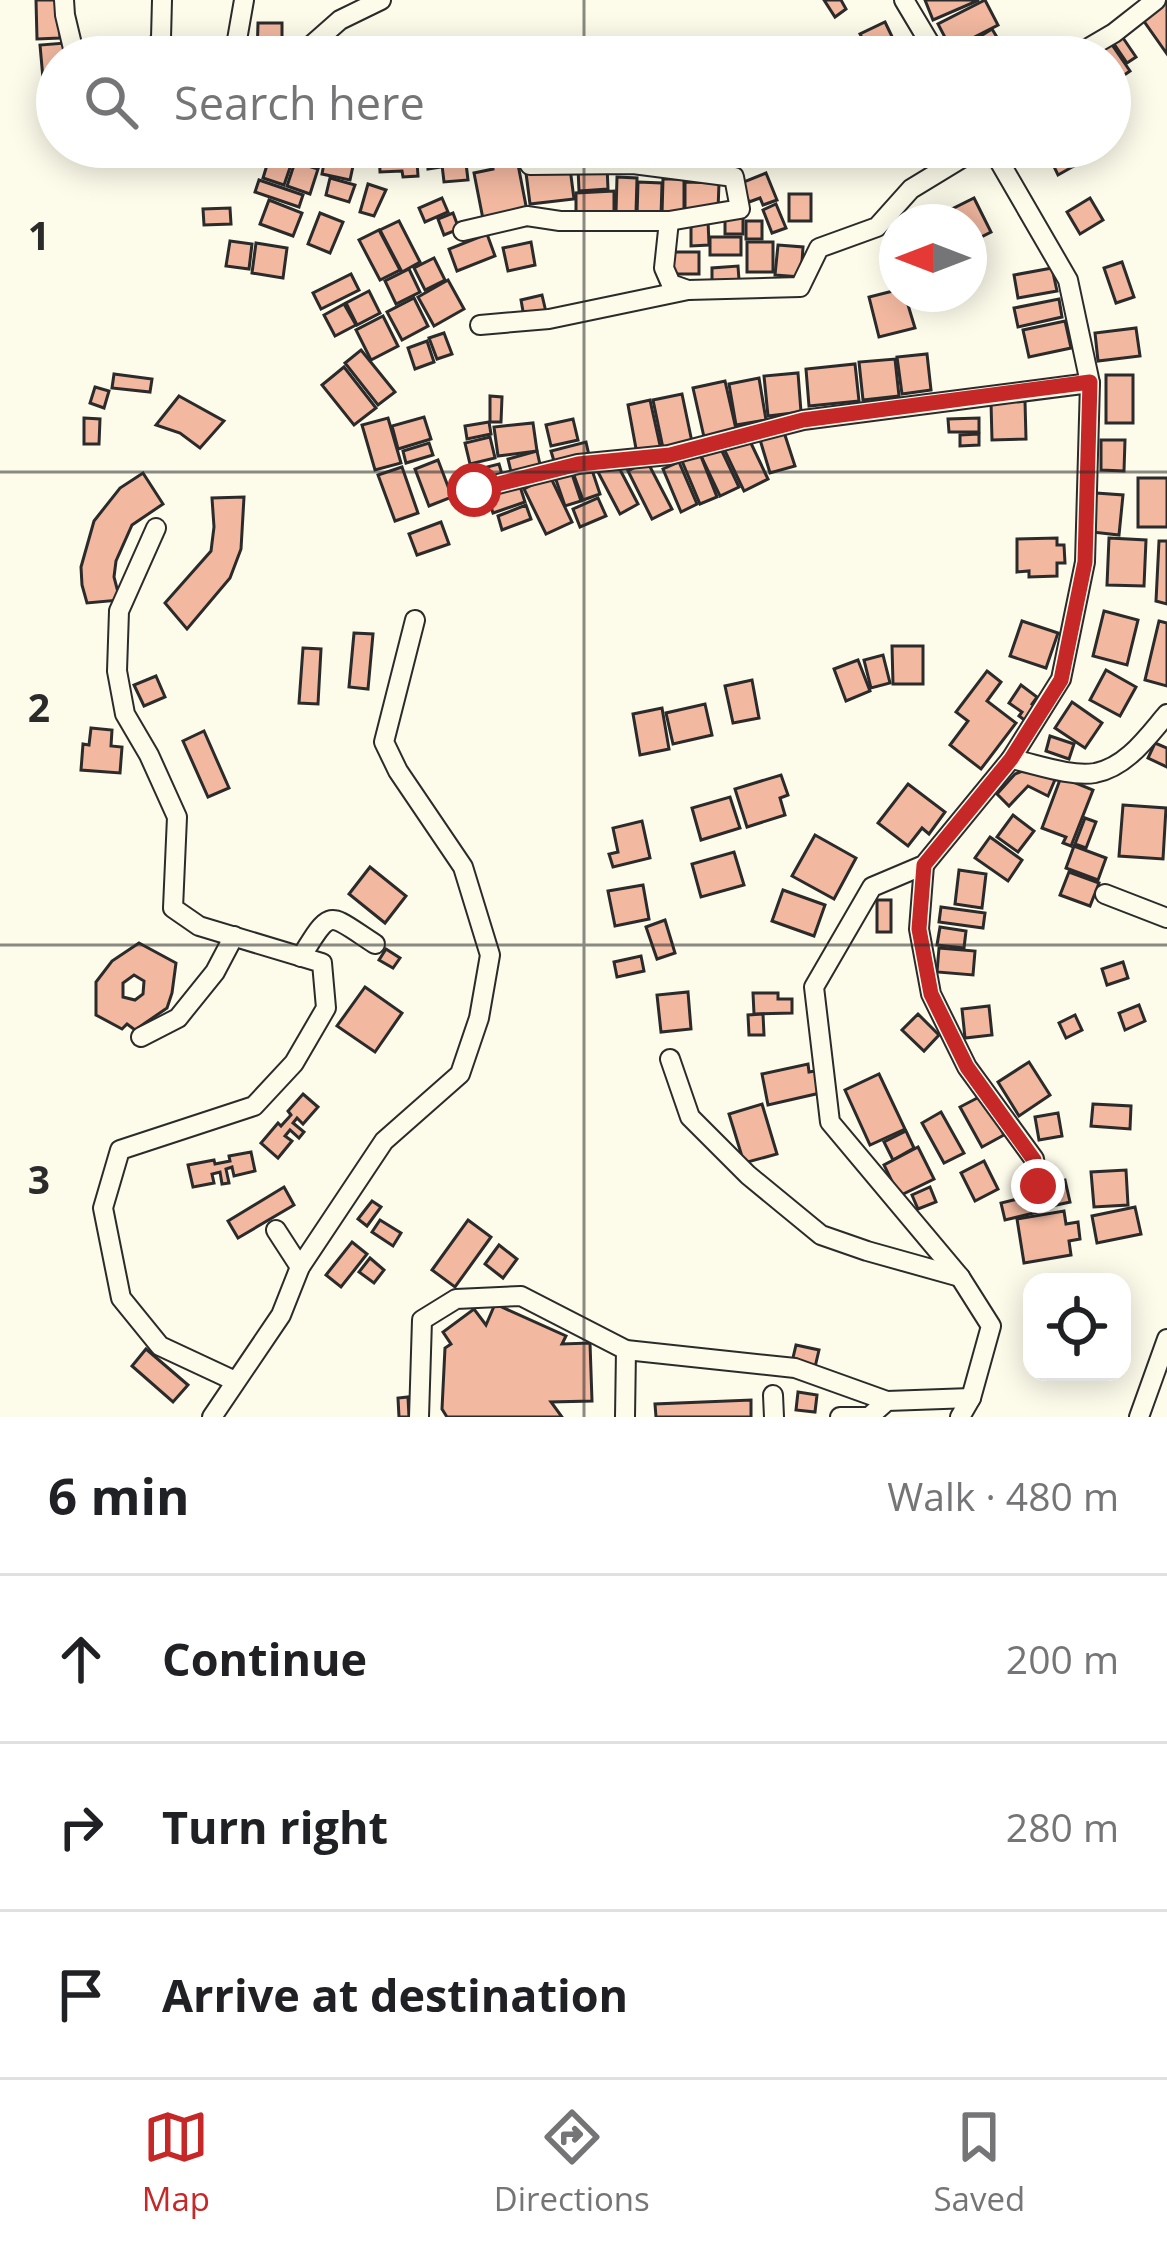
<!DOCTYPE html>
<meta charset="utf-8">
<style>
body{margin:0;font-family:"Open Sans",sans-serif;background:#f6f6f6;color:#202124}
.controls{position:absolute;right:36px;bottom:36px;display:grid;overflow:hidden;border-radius:24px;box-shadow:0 6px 30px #0003}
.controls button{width:108px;height:108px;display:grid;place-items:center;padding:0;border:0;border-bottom:3px solid #e0e0e0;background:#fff;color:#202124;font:60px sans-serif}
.compass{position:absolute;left:879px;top:204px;width:108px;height:108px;border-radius:50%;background:#fff;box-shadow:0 6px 30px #0003;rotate:270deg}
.stop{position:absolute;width:36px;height:36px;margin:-27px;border:9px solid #c62828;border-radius:50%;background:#fff}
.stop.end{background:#c62828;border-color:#fff;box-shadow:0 3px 12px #0008}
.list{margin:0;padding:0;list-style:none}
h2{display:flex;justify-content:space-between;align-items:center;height:156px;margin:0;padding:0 48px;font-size:51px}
h2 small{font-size:39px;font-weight:400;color:#757577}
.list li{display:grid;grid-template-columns:78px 1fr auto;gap:36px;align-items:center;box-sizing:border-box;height:168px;padding:0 48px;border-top:3px solid #e0e0e0}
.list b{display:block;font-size:45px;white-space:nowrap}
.list em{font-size:39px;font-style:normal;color:#757577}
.icon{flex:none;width:66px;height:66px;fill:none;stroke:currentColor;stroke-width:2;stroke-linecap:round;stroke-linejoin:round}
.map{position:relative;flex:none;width:1167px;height:1417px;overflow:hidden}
.search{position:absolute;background:#fff;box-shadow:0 6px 30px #0003;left:36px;right:36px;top:36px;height:132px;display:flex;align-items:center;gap:30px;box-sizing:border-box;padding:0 42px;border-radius:66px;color:#757577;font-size:45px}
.sheet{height:660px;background:#fff}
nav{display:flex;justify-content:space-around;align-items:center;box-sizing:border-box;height:168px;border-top:3px solid #e0e0e0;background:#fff;font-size:33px;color:#757577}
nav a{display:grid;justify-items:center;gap:6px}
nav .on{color:#c62828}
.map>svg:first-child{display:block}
.building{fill:#f2b8a0;stroke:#2b2b2b;stroke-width:3;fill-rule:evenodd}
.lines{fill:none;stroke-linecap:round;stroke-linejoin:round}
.street-casing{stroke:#2b2b2b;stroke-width:22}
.street{stroke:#fdfbea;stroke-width:18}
.route{stroke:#c62828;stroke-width:15}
.grid{fill:none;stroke:#2b2b2b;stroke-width:3;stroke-opacity:0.55}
.grid-label{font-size:39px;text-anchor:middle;font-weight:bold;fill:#2b2b2b;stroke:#fdfbea;stroke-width:9;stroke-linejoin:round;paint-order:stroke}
</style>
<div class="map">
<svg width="1167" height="1417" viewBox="0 0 1167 1417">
<rect width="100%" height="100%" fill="#fdfbea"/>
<!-- building -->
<g class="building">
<path d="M36,0h23l1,38 -23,1z"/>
<path d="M824,0h17l5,9 -11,8z"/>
<path d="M925,0h54l-46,20z"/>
<path d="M985,0l13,25 -47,24 -13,-25z"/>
<path d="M1165,0h2v54l-26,-37z"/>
<path d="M885,22l13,27 -15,8h-11l-12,-23z"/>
<path d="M258,23h24v34h-25z"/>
<path d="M992,29l17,28h-56l-1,-3z"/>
<path d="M1119,32l17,25 -9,6 -17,-25z"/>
<path d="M1108,39l22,32 -16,11 -4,-5v-20h-14l-4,-7z"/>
<path d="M65,43l1,14h-9v53l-11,2 -6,-67z"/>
<path d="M295,147h29l-5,18 -27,-8z"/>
<path d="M327,147l29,5 -6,28 -28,-6z"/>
<path d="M379,147h37l2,29 -15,1 -1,-6 -22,1z"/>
<path d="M464,147l4,33 -24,2 -4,-34z"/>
<path d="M695,147h24l3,17 -40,4 -3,-18z"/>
<path d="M724,147h23l1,4 -21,6z"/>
<path d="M924,147h32l-23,15z"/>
<path d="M1052,147h16l1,3 6,-3 5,11 -8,4 2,4 -16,9 -12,-25z"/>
<path d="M515,149l12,62 -44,8 -9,-46 19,-4 -3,-15z"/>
<path d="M271,152l22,7 -9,26 -21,-7z"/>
<path d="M439,152l2,15 -13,2 -1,-16z"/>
<path d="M295,162l23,7 -8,25 -23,-8z"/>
<path d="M607,166l1,23 -29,2 -1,-24z"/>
<path d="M570,168l4,31 -44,5 -4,-31z"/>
<path d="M766,173l11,27 -14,5 -3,-7 -11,4 -8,-19z"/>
<path d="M617,177l20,1 -1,35 -20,-1z"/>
<path d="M330,178l25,7 -6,17 -23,-7z"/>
<path d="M663,179h21v35h-22z"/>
<path d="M259,180l44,15 -4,12 -44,-15z"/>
<path d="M638,182l24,1 -1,33 -24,-1z"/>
<path d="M685,182l34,1 -1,27 -33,-1z"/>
<path d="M368,184l18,6 -12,26 -14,-4z"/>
<path d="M614,191v22l-38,1v-21z"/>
<rect x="789" y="194" width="22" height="27"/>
<path d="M442,198l6,14 -23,10 -6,-14z"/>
<path d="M974,198l17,34 -22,11v-21h-23l-4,-8z"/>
<path d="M1090,198l13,22 -23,14 -13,-22z"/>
<path d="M269,200l33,13 -9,23 -33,-12z"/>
<path d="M776,204l10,24 -14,5 -9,-23z"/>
<path d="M230,208l1,16 -27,1 -1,-16z"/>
<path d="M320,213l23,9 -13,31 -22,-9z"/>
<path d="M453,213l6,16 -15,6 -6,-16z"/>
<rect x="725" y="215" width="18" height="19"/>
<path d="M691,220h17l1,25 -18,1z"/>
<path d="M399,221l21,41 -18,10 -22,-42z"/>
<rect x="746" y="221" width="16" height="18"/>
<path d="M379,230l21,40 -20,10 -21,-40z"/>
<path d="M487,234l8,22 -38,15 -8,-22z"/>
<rect x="710" y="237" width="31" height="18"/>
<path d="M230,241l22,3 -3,25 -23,-3z"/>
<path d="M531,242l4,23 -27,6 -5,-23z"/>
<rect x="747" y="242" width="26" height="30"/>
<path d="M256,243l31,5 -4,30 -31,-5z"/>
<path d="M778,245l25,2 -2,30 -26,-2z"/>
<rect x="670" y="252" width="29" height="22"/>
<path d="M434,258l11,22 -20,10 -11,-22z"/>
<path d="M1122,262l12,35 -18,6 -12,-35z"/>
<path d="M738,266l1,14 -27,1v-13z"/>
<path d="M1052,268l5,23 -39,7 -4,-23z"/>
<path d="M409,269l11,23 -24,12 -11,-23z"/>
<path d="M351,274l8,16 -38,19 -8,-16z"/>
<path d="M448,280l16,29 -30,17 -16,-29z"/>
<path d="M897,290v4h14l3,10 -6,1 7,23 -36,9 -10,-40z"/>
<path d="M369,291l11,22 -23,12 -11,-22z"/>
<path d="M542,295l4,17 -22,5 -3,-17z"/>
<path d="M414,298l14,28 -26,14 -15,-28z"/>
<path d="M1059,299l3,18 -44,10 -4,-19z"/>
<path d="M344,304l12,21 -21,11 -11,-21z"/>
<path d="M383,316l15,30 -27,14 -15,-30z"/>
<path d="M1065,321l6,27 -42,9 -6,-27z"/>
<path d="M1136,328l4,28 -42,5 -3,-28z"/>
<path d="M444,333l8,21 -15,5 -8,-21z"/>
<path d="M427,341l7,21 -19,7 -7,-21z"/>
<path d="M361,350l34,42 -17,13 -33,-42z"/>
<path d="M927,354l4,36 -29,4 -5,-37z"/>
<path d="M895,359l4,37 -36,4 -4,-38z"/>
<path d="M855,364l4,37 -50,5 -3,-37z"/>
<path d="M344,367l32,41 -22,17 -32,-40z"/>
<path d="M798,373l3,39 -33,4 -4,-40z"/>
<path d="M114,374l38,5 -2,13 -38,-4z"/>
<rect x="1106" y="375" width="27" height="48"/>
<path d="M759,378l7,42 -30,5 -7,-41z"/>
<path d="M725,381l11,48 -32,8 -11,-49z"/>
<path d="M95,387l14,4 -5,17 -14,-5z"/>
<path d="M682,394l10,48 -29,6 -10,-48z"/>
<path d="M179,396l45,25 -24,27 -20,-15 -24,-8z"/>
<path d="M490,396l12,1 -1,25h-11z"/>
<path d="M650,400l11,50 -24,4 -9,-49z"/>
<path d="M1025,401l1,38 -34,1 -1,-38z"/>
<path d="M424,417l7,22 -33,10 -6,-23z"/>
<path d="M84,418l16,1 -1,25h-15z"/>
<path d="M388,418l13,45 -26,7 -13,-45z"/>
<path d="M979,418v14h-30l-1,-13z"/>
<path d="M573,419l5,21 -27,6 -5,-21z"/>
<path d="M489,422l2,12 -24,5 -2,-13z"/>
<path d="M533,423l4,28 -39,5 -4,-29z"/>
<path d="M782,426l13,40 -25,7 -12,-40z"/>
<path d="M979,434v11l-19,1v-11z"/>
<path d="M490,437l5,21 -25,6 -5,-21z"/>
<path d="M748,437l20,42 -24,12 -20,-42z"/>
<path d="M1101,440h24l-1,31 -23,-1z"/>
<path d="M586,442l4,18 -34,8 -5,-17z"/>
<path d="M429,443l4,12 -27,8 -3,-12z"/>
<path d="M720,447l19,40 -19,9 -19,-40z"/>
<path d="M537,451l4,18 -29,7 -4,-17z"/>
<path d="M700,454l17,43 -17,7 -18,-43z"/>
<path d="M438,460l14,37 -23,9 -14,-37z"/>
<path d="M647,461l25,48 -20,10 -24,-48z"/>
<path d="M616,462l22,42 -18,10 -22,-42z"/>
<path d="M679,462l18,42 -16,8 -18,-43z"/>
<path d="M499,464l4,14 -25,6 -3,-14z"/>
<path d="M590,464l10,30 -17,6 -11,-30z"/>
<path d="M402,467l16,46 -23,8 -17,-46z"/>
<path d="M571,471l10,30 -16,5 -10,-29z"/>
<path d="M143,473l20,31 -31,21 -16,36 -2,16 6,23 -33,3 -5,-18 -1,-18 13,-46 26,-33z"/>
<path d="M550,476l22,46 -26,12 -22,-45z"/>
<rect x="1138" y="478" width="29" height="49"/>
<path d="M518,480l7,22 -32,11 -7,-22z"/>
<path d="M1096,493l27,2 -4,40 -27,-3z"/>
<path d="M244,497l-3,52 -11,29 -43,51 -22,-26 46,-52 3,-24 -2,-29z"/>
<path d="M598,498l8,18 -26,11 -7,-18z"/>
<path d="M526,505l5,14 -29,11 -4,-14z"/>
<path d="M441,522l8,22 -32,11 -8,-21z"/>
<path d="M1057,538v7h7l1,18h-8v13l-28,1v-6l-12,1v-33z"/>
<path d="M1109,538l37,2 -2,46 -37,-1z"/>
<path d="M1159,541h8v63l-11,-3z"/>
<path d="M1104,611l34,9 -11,45 -34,-9z"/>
<path d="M1022,621l36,12 -12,35 -36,-12z"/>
<path d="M1159,621l8,2v63l-22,-6z"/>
<path d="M354,633l19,1 -5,55 -19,-2z"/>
<path d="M892,646h31v38h-30z"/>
<path d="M303,648l18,1 -3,55 -19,-1z"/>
<path d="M883,655l7,28 -19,5 -7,-28z"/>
<path d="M858,660l12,31 -24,10 -12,-32z"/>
<path d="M1106,670l30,17 -16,29 -30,-16z"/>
<path d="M987,671l14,11 -14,19 29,22 -35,46 -31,-24 18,-24 -12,-9z"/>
<path d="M156,676l9,21 -21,9 -10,-21z"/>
<path d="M752,680l7,38 -26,5 -8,-37z"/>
<path d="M1021,685l16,12 -5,7 8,5 -10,15 -11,-8 3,-4 -13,-9z"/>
<path d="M1072,702l30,21 -17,25 -30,-20z"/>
<path d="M705,704l7,31 -39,9 -7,-31z"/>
<path d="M662,708l7,41 -29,6 -7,-41z"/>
<path d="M91,728l21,2 -1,16 11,1 -2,26 -39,-3 2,-26 6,1z"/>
<path d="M204,731l25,57 -21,9 -25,-56z"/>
<path d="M1050,736l24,8 -5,15 -23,-8z"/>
<path d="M1155,743l12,5v19l-19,-9z"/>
<path d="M1025,770l32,5 -9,21 -20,-10 -19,20 -12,-12 18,-20z"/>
<path d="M781,775l7,20 -8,3 5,17 -38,12 -12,-38z"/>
<path d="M1061,777l32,13 -22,56 -8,-3 3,-6 -24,-9z"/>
<path d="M908,784l37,28 -16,22 -7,-6 -14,18 -30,-23z"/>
<path d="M730,797l10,31 -39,12 -9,-32z"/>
<path d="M1123,805l43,3 -3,51 -44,-3z"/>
<path d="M1013,815l21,16 -16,21 -21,-15z"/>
<path d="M1085,818l11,4 -10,26 -11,-4z"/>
<path d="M642,821l8,37 -37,9 -4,-13 9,-2 -5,-24z"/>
<path d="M815,835l41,23 -22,41 -42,-23z"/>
<path d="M990,837l32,23 -14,21 -33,-23z"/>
<path d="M1074,846l32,12 -8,22 -32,-12z"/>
<path d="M734,852l10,33 -43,12 -9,-33z"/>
<path d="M370,867l36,29 -21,27 -36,-29z"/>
<path d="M959,870l27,4 -4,34 -27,-4z"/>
<path d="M1069,872l30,11 -9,23 -30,-11z"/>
<path d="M643,885l6,34 -34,7 -7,-35z"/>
<path d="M783,890l42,15 -11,31 -42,-15z"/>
<rect x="877" y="900" width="14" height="32"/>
<path d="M941,907l44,6 -2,15 -44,-6z"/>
<path d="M665,920l10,33 -18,6 -11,-32z"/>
<path d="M940,927l26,4 -2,17 -27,-3z"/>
<path d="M139,943l37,20 -4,30 -5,15 -32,22 -8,-6 -5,5 -26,-14v-33l16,-21zM134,975l10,6 -1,13 -8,6 -12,-3v-14z"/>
<path d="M939,948l36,3 -2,24 -36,-3z"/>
<path d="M386,949l14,9 -7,10 -14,-8z"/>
<path d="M641,956l3,15 -27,6 -3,-15z"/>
<path d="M1123,962l5,16 -21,7 -5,-16z"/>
<path d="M365,987l37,26 -27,39 -38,-26z"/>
<path d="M688,992l3,37 -30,3 -4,-37z"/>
<path d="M753,993h25v6h14v14l-38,1z"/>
<path d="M1139,1005l6,16 -20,9 -6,-17z"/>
<path d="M989,1006l3,29 -27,3 -3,-29z"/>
<path d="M763,1014l1,21h-15l-1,-20z"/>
<path d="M918,1014l21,21 -15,16 -22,-21z"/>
<path d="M1075,1015l7,15 -16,8 -7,-15z"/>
<path d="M1029,1062l21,33 -31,21 -21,-34z"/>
<path d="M808,1064l1,8 6,-1 5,22 -52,12 -6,-31z"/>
<path d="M879,1074l26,55 -35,16 -25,-55z"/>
<path d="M303,1094l15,13 -15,17 -6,-6 -4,5 11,9 -5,6 -9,-8 -5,6 7,5 -14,17 -17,-15 17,-20 3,3 10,-11 -3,-4z"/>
<path d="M983,1095l21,40 -22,12 -22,-40z"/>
<path d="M762,1104l15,50 -33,9 -15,-49z"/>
<path d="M1093,1104l38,2 -1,23 -39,-3z"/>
<path d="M941,1112l23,41 -20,10 -22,-40z"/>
<path d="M1058,1113l4,23 -23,4 -4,-23z"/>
<path d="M906,1131l8,17 -21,12 -9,-18z"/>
<path d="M918,1147l16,32 -35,17 -15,-31z"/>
<path d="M251,1152l4,19 -21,5 -2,-9 -6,2 3,14 -7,1 -2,-12 -8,2 2,9 -21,4 -5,-22 26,-5 1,4 15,-3 -1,-5z"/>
<path d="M984,1161l14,28 -23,12 -14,-28z"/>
<path d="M1126,1170l2,35 -34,2 -3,-35z"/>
<path d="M1065,1180l5,22 -18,4 -5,-21z"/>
<path d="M284,1187l10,18 -56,33 -10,-17z"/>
<path d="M930,1187l6,15 -18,7 -6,-14z"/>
<path d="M1034,1195l4,17 -33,8 -4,-17z"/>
<path d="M372,1201l9,6 -14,19 -9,-7z"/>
<path d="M1135,1207l6,27 -44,9 -5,-27z"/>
<path d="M1064,1211l2,13 12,-2 2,17 -11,2 2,14 -47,8 -7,-44z"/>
<path d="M380,1220l21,13 -8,13 -21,-14z"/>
<path d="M468,1220l23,17 -36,50 -23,-17z"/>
<path d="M352,1242l15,12 -26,33 -15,-12z"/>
<path d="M499,1245l18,14 -14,19 -18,-14z"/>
<path d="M370,1258l14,12 -10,13 -15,-11z"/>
<path d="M495,1304l71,32 -4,8 28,-1 2,58 -41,1 11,15h-115l-5,-8 3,-61 6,-4 -8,-12 31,-23 12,16z"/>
<path d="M796,1345l23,5 -4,17 -23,-5z"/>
<path d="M146,1349l42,36 -15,17 -41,-36z"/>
<path d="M798,1392l19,3 -2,17 -19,-2z"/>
<path d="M408,1397l1,20h-10l-1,-19z"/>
<path d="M751,1400v17h-95l-1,-13z"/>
</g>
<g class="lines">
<defs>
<g id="street">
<path d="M64,0l1,15 10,42"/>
<path d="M904,0l34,57"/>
<path d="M306,50l34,-30 41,-20"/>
<path d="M150,57l11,-19 1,-38"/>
<path d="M234,57l10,-57"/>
<path d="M1073,57l41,-24 42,-33"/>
<path d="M669,221l-5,47 7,16 17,6"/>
<path d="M463,231l64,-15 33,5h109l71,-12 -6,-32 -101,-13 -103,1 -12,-18"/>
<path d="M480,325l69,-6 139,-29 112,-3 19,-39 58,-21 34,-38 69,-42"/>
<path d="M474,490l104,-26 91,-9 134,-35 287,-37"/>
<path d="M156,528l-37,83 -2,60 8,43 24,41 28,62 -4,91 26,18 123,37 4,45 -32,55 -40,43 -134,44 -17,58 18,90 39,48 75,35"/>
<path d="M1011,759c25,5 59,18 84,14 32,-6 53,-37 72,-59"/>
<path d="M924,865l-5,64 12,65 36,73 67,92 4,28"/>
<path d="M1105,894l62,24"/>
<path d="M301,957c31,-50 26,-44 74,-13"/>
<path d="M141,1037l37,-19 37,-46 19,-36"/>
<path d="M670,1059l20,58 58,58 73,60 46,16 93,26"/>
<path d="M276,1230l24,37"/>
<path d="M773,1395l1,22"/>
<path d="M212,1417l69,-102 19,-48 84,-126 76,-67 19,-56 11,-63 -27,-88 -65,-96 -14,-29 31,-122"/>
<path d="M419,1417l3,-97 34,-21 65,-3 105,54 169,18 92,33"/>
<path d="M625,1417l1,-67"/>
<path d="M840,1417h29"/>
<path d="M869,1417l18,-16 84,-3"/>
<path d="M960,1417l11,-19 20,-72 -31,-49 -130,-155 -16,-135 58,-100 52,-22 87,-106 50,-80 24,-117 5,-179 -22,-103 -77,-133"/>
<path d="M1139,1417l28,-78"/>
</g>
</defs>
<!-- street casing -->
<use href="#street" class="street-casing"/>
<!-- street -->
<use href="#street" class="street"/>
</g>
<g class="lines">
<!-- route -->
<path class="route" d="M474,490l104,-26 92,-9 133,-35 287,-38 -5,180 -24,118 -50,79 -87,106 -5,64 12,65 36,73 67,93 4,26"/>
</g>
<!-- grid -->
<path class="grid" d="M584,0v57M584,147v1270M0,472h1167M0,945h1167"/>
<g class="grid-label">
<text x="39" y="250">1</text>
<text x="39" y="722">2</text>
<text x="39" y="1194">3</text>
</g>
</svg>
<div class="controls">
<button><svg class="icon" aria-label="locate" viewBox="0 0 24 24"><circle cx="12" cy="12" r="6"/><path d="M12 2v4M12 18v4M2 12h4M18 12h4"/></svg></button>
</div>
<svg class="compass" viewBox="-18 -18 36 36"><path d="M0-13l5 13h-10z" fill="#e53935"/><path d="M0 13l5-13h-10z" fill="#757577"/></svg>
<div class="stop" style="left:474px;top:490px"></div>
<div class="stop end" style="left:1038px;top:1186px"></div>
<div class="search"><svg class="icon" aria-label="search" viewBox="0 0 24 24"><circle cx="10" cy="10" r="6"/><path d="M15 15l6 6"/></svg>Search here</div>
</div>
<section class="sheet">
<h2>6 min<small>Walk · 480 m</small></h2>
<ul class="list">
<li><svg class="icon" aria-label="ahead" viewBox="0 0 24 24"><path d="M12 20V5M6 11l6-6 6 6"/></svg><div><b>Continue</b></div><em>200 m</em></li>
<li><svg class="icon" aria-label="right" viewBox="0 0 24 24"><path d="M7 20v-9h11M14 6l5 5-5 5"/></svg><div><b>Turn right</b></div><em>280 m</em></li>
<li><svg class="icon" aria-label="arrive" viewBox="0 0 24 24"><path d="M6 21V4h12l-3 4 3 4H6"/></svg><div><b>Arrive at destination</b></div></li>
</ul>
</section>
<nav>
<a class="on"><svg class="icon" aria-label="map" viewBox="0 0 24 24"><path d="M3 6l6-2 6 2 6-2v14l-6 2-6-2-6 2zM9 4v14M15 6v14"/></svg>Map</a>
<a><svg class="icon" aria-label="directions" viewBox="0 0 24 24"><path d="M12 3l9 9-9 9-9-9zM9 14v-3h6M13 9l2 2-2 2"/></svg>Directions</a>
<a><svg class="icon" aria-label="saved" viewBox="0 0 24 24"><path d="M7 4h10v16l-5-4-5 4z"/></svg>Saved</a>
</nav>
